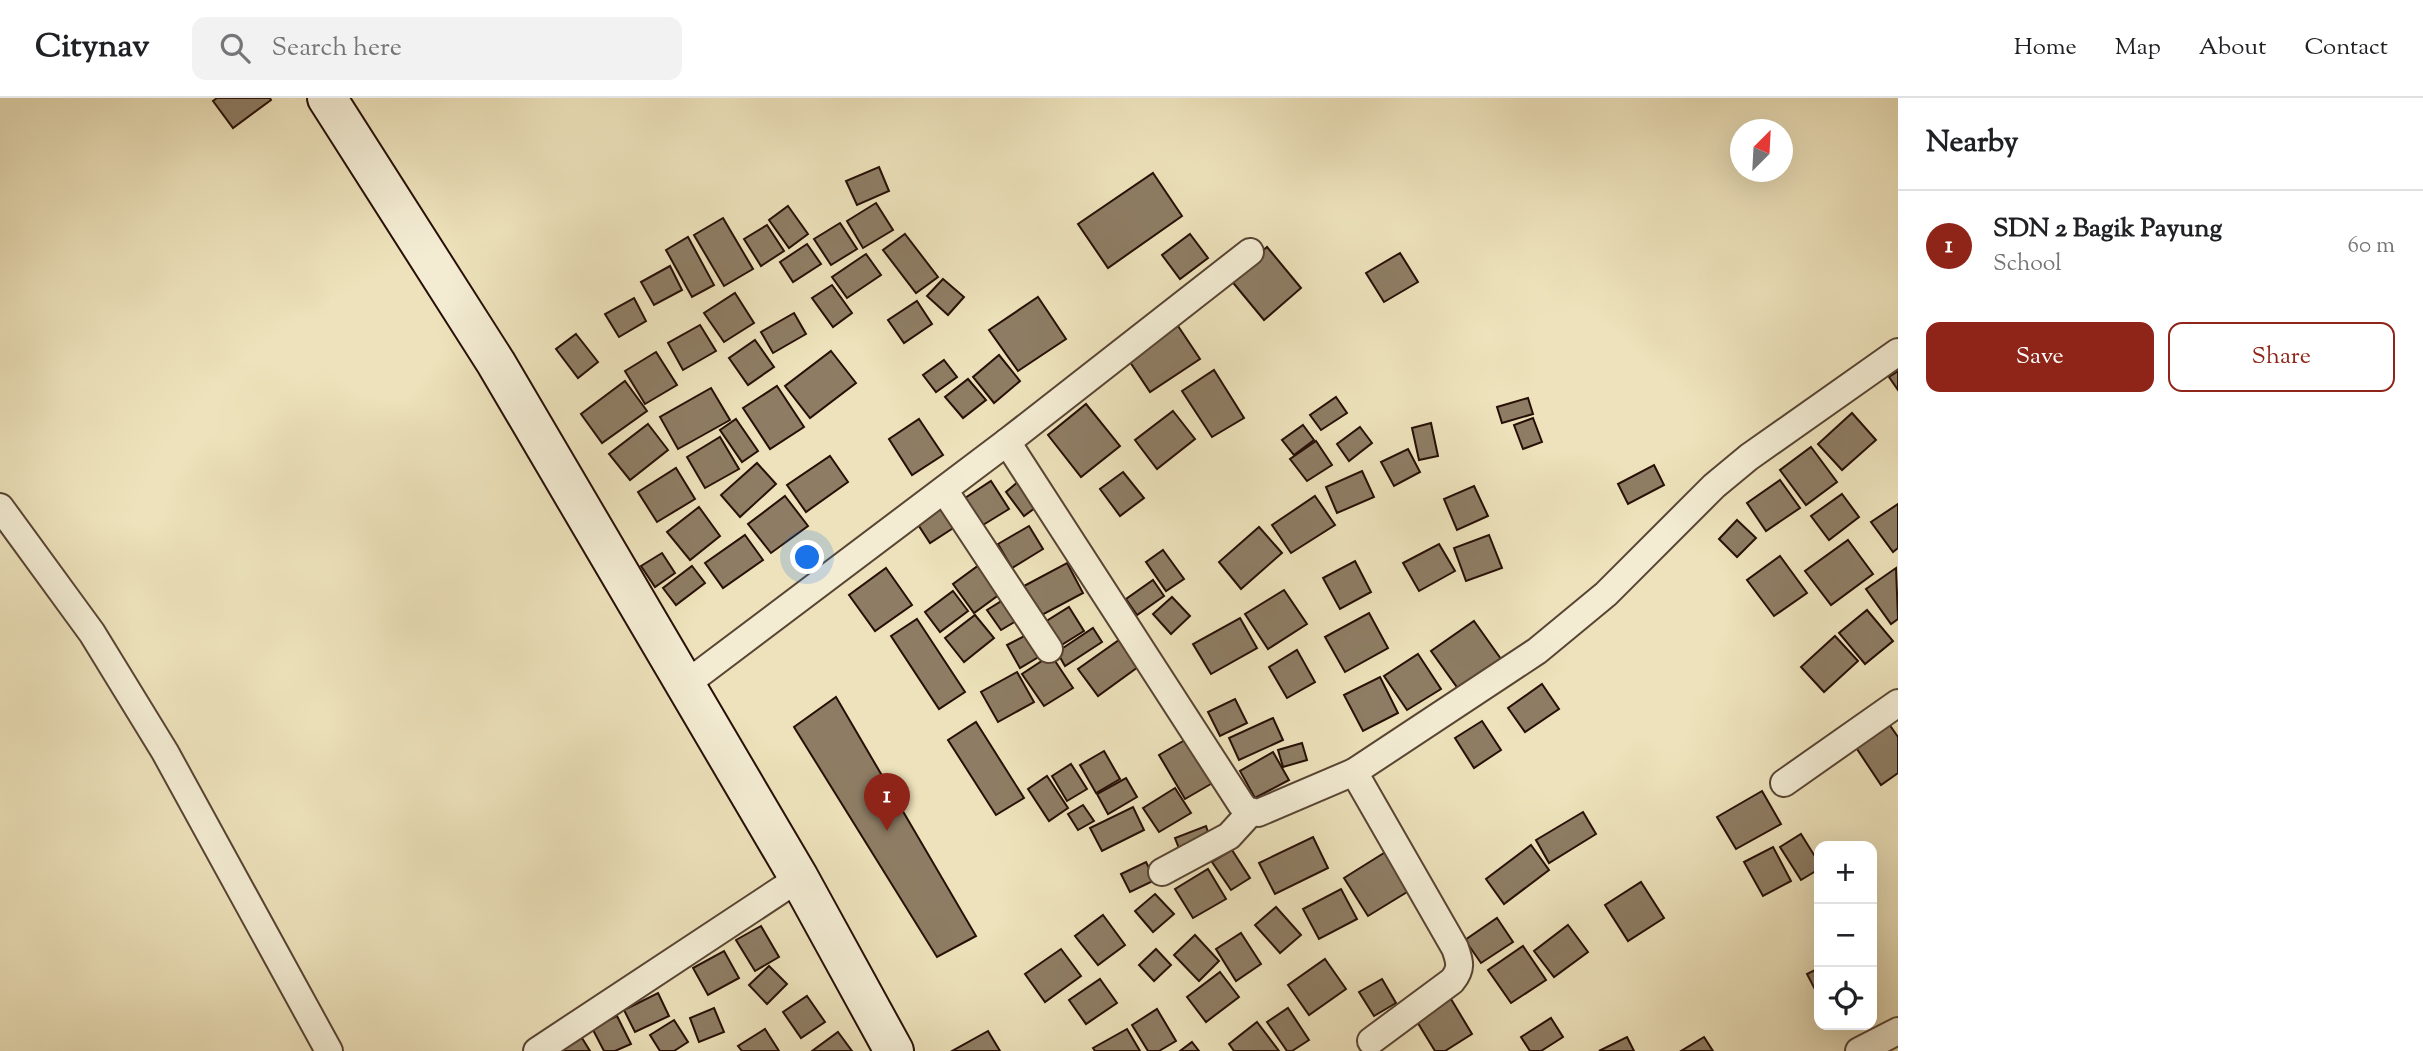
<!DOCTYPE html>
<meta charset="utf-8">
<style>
body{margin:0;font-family:"Sorts Mill Goudy",serif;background:#f2f2f2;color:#202124}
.controls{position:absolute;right:21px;bottom:21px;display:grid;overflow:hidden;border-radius:14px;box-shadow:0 7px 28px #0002}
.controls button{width:63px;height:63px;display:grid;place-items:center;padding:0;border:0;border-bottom:2px solid #e0e0e0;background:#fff;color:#202124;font:35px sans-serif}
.compass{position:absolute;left:1730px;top:21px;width:63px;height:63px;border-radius:50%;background:#fff;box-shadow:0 7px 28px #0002;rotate:24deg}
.you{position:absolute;left:808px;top:460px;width:24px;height:24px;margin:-18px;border:5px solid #fff;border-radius:50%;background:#1a73e8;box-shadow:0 0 0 10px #1a73e833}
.badge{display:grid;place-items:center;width:46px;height:46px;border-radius:50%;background:#8f2418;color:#fff;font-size:23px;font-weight:700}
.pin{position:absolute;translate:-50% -58px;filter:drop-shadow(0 2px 4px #0008)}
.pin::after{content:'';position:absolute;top:37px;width:24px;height:21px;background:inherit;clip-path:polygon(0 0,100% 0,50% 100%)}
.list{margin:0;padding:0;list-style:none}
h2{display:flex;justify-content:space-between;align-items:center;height:91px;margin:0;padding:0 28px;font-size:30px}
h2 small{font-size:23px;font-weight:400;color:#757577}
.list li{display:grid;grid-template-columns:46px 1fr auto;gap:21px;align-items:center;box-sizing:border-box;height:112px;padding:0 28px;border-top:2px solid #e0e0e0}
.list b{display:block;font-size:26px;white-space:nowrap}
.list p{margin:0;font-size:23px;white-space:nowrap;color:#757577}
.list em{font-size:23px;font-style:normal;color:#757577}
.actions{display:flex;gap:14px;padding:21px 28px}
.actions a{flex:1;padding:16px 0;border:2px solid #8f2418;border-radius:14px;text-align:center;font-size:24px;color:#8f2418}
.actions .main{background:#8f2418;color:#fff}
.icon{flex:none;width:38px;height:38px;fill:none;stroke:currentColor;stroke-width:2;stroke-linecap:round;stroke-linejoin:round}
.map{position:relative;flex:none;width:1898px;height:953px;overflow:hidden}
header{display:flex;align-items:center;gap:42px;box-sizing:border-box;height:98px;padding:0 35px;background:#fff;border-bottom:2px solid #e0e0e0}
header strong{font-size:33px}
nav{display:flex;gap:38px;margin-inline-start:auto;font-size:24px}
.search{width:490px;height:63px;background:#f2f2f2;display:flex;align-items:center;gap:18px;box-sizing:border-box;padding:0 24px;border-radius:14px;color:#757577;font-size:26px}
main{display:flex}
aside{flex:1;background:#fff}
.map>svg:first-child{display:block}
.building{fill:#8e7d64;stroke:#270f06;stroke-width:2}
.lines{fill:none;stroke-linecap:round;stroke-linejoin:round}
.street-casing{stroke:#584433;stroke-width:30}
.secondary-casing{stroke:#270f06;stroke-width:42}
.street{stroke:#f3ecd3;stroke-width:26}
.secondary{stroke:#f3ecd3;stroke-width:38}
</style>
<header>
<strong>Citynav</strong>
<div class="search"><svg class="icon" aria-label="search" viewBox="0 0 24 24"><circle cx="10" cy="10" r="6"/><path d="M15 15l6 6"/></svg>Search here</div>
<nav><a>Home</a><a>Map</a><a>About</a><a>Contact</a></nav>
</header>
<main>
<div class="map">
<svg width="1898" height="953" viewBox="0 0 1898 953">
<rect width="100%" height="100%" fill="#ede2bb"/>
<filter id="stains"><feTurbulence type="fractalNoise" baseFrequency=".00286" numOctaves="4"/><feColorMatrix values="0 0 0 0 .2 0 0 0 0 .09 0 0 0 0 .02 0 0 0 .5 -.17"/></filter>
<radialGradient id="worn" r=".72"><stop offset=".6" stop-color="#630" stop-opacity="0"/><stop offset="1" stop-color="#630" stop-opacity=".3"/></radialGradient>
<!-- building -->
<g class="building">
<path d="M217,0h53l1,2 -38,28 -20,-27z"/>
<path d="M879,69l10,24 -32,14 -11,-24z"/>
<path d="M1153,75l29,43 -74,52 -30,-44z"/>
<path d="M876,105l17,27 -30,18 -16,-27z"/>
<path d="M788,108l20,28 -19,14 -20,-28z"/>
<path d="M723,120l30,51 -29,17 -30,-51z"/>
<path d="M840,125l17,26 -26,16 -17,-26z"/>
<path d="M767,127l17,26 -23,15 -17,-27z"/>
<path d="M905,136l33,43 -22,16 -33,-43z"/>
<path d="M1190,136l18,24 -28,21 -18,-24z"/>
<path d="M688,139l26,48 -22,12 -26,-47z"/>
<path d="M807,146l14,20 -28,18 -13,-20z"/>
<path d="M1267,149l34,41 -37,32 -34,-41z"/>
<path d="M1400,155l18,29 -34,20 -18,-29z"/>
<path d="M866,156l15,21 -34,23 -15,-21z"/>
<path d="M670,168l12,24 -28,15 -13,-23z"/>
<path d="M943,181l21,18 -16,18 -21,-19z"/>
<path d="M832,187l20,28 -19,14 -21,-29z"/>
<path d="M735,195l19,30 -30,19 -20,-29z"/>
<path d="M1038,199l28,42 -48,32 -29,-41z"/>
<path d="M634,200l12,23 -27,16 -14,-23z"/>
<path d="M917,203l15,23 -28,19 -16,-23z"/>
<path d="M794,215l12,21 -33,19 -12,-21z"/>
<path d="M700,227l16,26 -33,19 -15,-27z"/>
<path d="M1178,228l22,33 -50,33 -22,-33z"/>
<path d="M576,236l22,28 -20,16 -22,-29z"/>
<path d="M755,242l19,27 -26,18 -19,-27z"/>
<path d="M831,253l25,32 -46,35 -25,-32z"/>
<path d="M656,254l21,33 -32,19 -20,-33z"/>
<path d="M999,257l21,26 -26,22 -21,-26z"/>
<path d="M944,262l13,17 -21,15 -13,-17z"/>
<path d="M1214,272l30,48 -32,19 -30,-46z"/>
<path d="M1898,273v19l-9,-13z"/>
<path d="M968,281l18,21 -23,18 -18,-21z"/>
<path d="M625,283l22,30 -45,32 -21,-29z"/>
<path d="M777,288l27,41 -34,22 -27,-41z"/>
<path d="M711,290l19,32 -52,29 -18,-32z"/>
<path d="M1336,299l11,16 -26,17 -11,-15z"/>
<path d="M1528,300l5,16 -31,9 -5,-16z"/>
<path d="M1086,306l34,42 -39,31 -33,-42z"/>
<path d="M1173,313l22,28 -38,30 -22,-29z"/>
<path d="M1852,315l24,27 -34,30 -24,-26z"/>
<path d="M1533,320l9,24 -19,7 -9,-24z"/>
<path d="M736,321l22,32 -16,11 -22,-32z"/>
<path d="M919,321l24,36 -31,20 -23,-36z"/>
<path d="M1431,325l7,33 -19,4 -7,-32z"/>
<path d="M648,326l20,26 -38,30 -21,-26z"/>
<path d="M1303,327l11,15 -20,15 -12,-15z"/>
<path d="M1360,329l12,16 -23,18 -12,-17z"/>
<path d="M720,339l19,32 -34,19 -18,-31z"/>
<path d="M1316,343l16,24 -25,16 -17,-22z"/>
<path d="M1811,349l26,35 -31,23 -26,-35z"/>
<path d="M1408,351l12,23 -26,14 -13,-24z"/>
<path d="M830,358l18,26 -42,30 -19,-27z"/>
<path d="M757,365l19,21 -36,33 -19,-22z"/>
<path d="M1654,367l10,20 -36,19 -10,-20z"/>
<path d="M676,370l19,31 -38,23 -19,-30z"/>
<path d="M1362,373l12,26 -37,16 -11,-26z"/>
<path d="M1123,374l21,26 -24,18 -20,-27z"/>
<path d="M1020,382l19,25 -15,11 -18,-24z"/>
<path d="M1780,382l20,28 -34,23 -19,-28z"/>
<path d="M991,383l18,28 -26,16 -18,-27z"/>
<path d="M1474,388l14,30 -31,14 -13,-31z"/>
<path d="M1842,396l17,23 -30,23 -18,-24z"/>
<path d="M785,398l23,30 -37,27 -23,-29z"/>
<path d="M1315,398l20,29 -44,28 -19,-28z"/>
<path d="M944,404l14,23 -28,18 -15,-23z"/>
<path d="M1898,406v44l-5,4 -22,-30z"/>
<path d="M699,409l21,29 -30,24 -23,-28z"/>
<path d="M1737,422l19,18 -19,19 -18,-18z"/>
<path d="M1029,428l14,23 -31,19 -14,-24z"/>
<path d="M1259,429l23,26 -41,36 -22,-27z"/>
<path d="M745,437l18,25 -40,28 -18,-25z"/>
<path d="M1489,437l13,33 -36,13 -12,-33z"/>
<path d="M1848,442l25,34 -42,31 -26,-34z"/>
<path d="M1439,446l16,27 -36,20 -16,-28z"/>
<path d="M1163,452l21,29 -18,12 -20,-29z"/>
<path d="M662,455l13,20 -20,14 -14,-21z"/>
<path d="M1780,458l27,37 -33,23 -27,-36z"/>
<path d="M1355,463l16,31 -31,17 -17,-31z"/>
<path d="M1067,465l16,30 -43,23 -16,-30z"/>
<path d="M979,467l21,29 -26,19 -21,-29z"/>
<path d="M692,468l13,17 -29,22 -13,-17z"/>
<path d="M886,470l26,37 -37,26 -26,-36z"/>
<path d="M1896,470l2,51 -7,5 -25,-35z"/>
<path d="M1153,482l11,16 -27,19 -11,-16z"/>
<path d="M1284,492l23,34 -39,25 -23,-35z"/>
<path d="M953,493l15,20 -28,21 -15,-20z"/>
<path d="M1008,499l13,21 -20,12 -14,-20z"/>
<path d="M1172,499l18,19 -19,18 -18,-20z"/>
<path d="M1069,509l15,24 -29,18 -15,-24z"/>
<path d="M1867,512l26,31 -28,23 -26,-31z"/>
<path d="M1369,515l19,35 -43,24 -20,-35z"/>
<path d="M975,517l19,23 -30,24 -19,-24z"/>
<path d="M1240,520l17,30 -46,26 -18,-30z"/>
<path d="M917,521l48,73 -26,17 -48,-73z"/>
<path d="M1474,523l27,38 -42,31 -28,-39z"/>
<path d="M1093,530l9,14 -37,24 -8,-14z"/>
<path d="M1030,535l12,22 -22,13 -13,-23z"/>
<path d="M1835,538l23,25 -34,31 -23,-25z"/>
<path d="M1119,542l19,27 -40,29 -20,-27z"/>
<path d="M1297,552l18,32 -28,16 -18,-31z"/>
<path d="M1418,556l23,35 -34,21 -23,-34z"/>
<path d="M1051,557l22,33 -29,18 -22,-32z"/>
<path d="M1017,574l17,30 -36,20 -17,-30z"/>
<path d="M1380,579l18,36 -35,18 -19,-36z"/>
<path d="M1542,586l17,25 -34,23 -17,-24z"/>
<path d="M836,599l140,239 -39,21 -143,-230z"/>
<path d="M1235,601l12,24 -27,13 -12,-24z"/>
<path d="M1273,620l10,22 -44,20 -10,-22z"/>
<path d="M1482,623l19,29 -27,18 -19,-30z"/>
<path d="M976,624l48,76 -28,17 -48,-75z"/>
<path d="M1889,626l9,13v36l-17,12 -26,-39z"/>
<path d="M1190,639l26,44 -31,18 -26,-44z"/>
<path d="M1302,645l5,17 -24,7 -5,-17z"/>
<path d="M1104,653l16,28 -24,14 -16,-28z"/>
<path d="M1273,654l16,28 -34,18 -15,-27z"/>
<path d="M1071,666l16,25 -20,12 -15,-25z"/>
<path d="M1047,678l21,32 -19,13 -21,-32z"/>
<path d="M1126,680l11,19 -29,17 -11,-20z"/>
<path d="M1175,690l16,25 -32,19 -16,-24z"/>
<path d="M1762,693l19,33 -45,25 -19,-32z"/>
<path d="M1083,707l11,16 -16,9 -10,-16z"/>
<path d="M1133,709l11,23 -42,21 -12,-23z"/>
<path d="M1583,714l13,22 -47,29 -13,-23z"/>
<path d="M1206,728l6,18 -30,12 -7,-18z"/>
<path d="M1801,736l18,29v6l-18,11 -21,-33z"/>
<path d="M1313,739l15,31 -53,26 -16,-31z"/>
<path d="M1531,747l18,25 -45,34 -18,-25z"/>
<path d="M1773,749l18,34 -28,15 -19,-34z"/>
<path d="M1232,752l18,28 -19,12 -19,-28z"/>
<path d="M1387,753l25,38 -44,27 -24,-38z"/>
<path d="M1146,764l9,18 -25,12 -9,-18z"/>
<path d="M1208,771l18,30 -33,19 -18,-29z"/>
<path d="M1641,784l23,36 -36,23 -23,-36z"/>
<path d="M1341,791l16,30 -38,20 -16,-30z"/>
<path d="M1155,796l19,20 -21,18 -18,-21z"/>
<path d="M1276,809l25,28 -21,18 -25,-28z"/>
<path d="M1103,817l22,30 -27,20 -23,-29z"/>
<path d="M1497,820l16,24 -32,21 -16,-23z"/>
<path d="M1568,827l20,27 -34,25 -20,-26z"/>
<path d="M761,828l18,31 -24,14 -19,-31z"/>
<path d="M1241,835l20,31 -25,17 -20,-32z"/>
<path d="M1195,837l24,26 -20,20 -25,-26z"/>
<path d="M1523,848l23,34 -35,23 -23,-33z"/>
<path d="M1061,851l20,27 -36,26 -20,-28z"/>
<path d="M1156,851l15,16 -17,16 -15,-16z"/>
<path d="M724,853l15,27 -31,17 -15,-27z"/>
<path d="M1325,861l21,30 -37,26 -21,-30z"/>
<path d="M769,868l18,18 -20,20 -18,-19z"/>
<path d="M1819,870v29l-12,-23z"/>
<path d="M1220,874l19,25 -33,25 -19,-25z"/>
<path d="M1100,881l17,24 -31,21 -17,-24z"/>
<path d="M1382,881l14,24 -22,13 -15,-24z"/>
<path d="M658,895l11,23 -34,16 -11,-22z"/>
<path d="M807,898l18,26 -24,16 -18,-26z"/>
<path d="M1451,901l21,35 -27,17h-10l-19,-31z"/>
<path d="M714,910l10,24 -25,10 -9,-24z"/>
<path d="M1288,910l21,32 -17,11h-5l-20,-29z"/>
<path d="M1157,911l19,32 -17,10h-11l-16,-26z"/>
<path d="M617,918l14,28 -16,7h-11l-12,-23z"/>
<path d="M1551,920l12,19 -22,14h-11l-9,-14z"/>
<path d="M674,922l14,22 -14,9h-14l-10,-16z"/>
<path d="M1257,924l22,29h-45l-5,-7z"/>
<path d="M765,931l14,22h-37l-4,-5z"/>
<path d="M1127,931l13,22h-45l-2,-3z"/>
<path d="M988,933l12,20h-48z"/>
<path d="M838,934l14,19h-40z"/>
<path d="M1627,939l7,14h-35z"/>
<path d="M1704,939l9,14h-32z"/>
<path d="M582,940l8,13h-30z"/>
<path d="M1192,944l7,9h-19z"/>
</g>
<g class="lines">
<defs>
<g id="street">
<path d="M1007,344l234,362 5,6 12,3 96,-41 183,-121 69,-57 108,-108 35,-29 149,-105"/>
<path d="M944,392l105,159"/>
<path d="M0,409l92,126 73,119 164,299"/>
<path d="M686,586l321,-242 243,-190"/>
<path d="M1354,674l101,176c5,14 7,21 -3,33l-81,60"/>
<path d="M1784,685l114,-80"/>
<path d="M1162,774l67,-36 22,-24"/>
<path d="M537,953l262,-173"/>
<path d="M1859,953l39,-20"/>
</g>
<path id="secondary" d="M327,0l169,265 303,515 95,173"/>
</defs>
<!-- street casing -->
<use href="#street" class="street-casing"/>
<!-- secondary casing -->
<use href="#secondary" class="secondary-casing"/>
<!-- street -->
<use href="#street" class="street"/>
<!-- secondary -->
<use href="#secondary" class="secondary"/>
</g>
<rect width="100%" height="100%" filter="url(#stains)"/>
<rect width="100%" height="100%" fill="url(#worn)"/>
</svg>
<div class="controls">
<button>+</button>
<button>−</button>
<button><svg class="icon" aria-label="locate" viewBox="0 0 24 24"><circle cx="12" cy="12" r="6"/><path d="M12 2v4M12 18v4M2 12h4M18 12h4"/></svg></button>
</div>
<svg class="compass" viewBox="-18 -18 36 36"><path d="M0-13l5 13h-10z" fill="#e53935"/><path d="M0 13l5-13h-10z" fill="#757577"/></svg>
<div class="you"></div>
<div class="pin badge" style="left:887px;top:733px">1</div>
</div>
<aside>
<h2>Nearby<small></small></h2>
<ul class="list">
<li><span class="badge">1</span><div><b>SDN 2 Bagik Payung</b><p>School</p></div><em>60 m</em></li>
</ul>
<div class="actions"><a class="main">Save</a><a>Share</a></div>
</aside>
</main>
